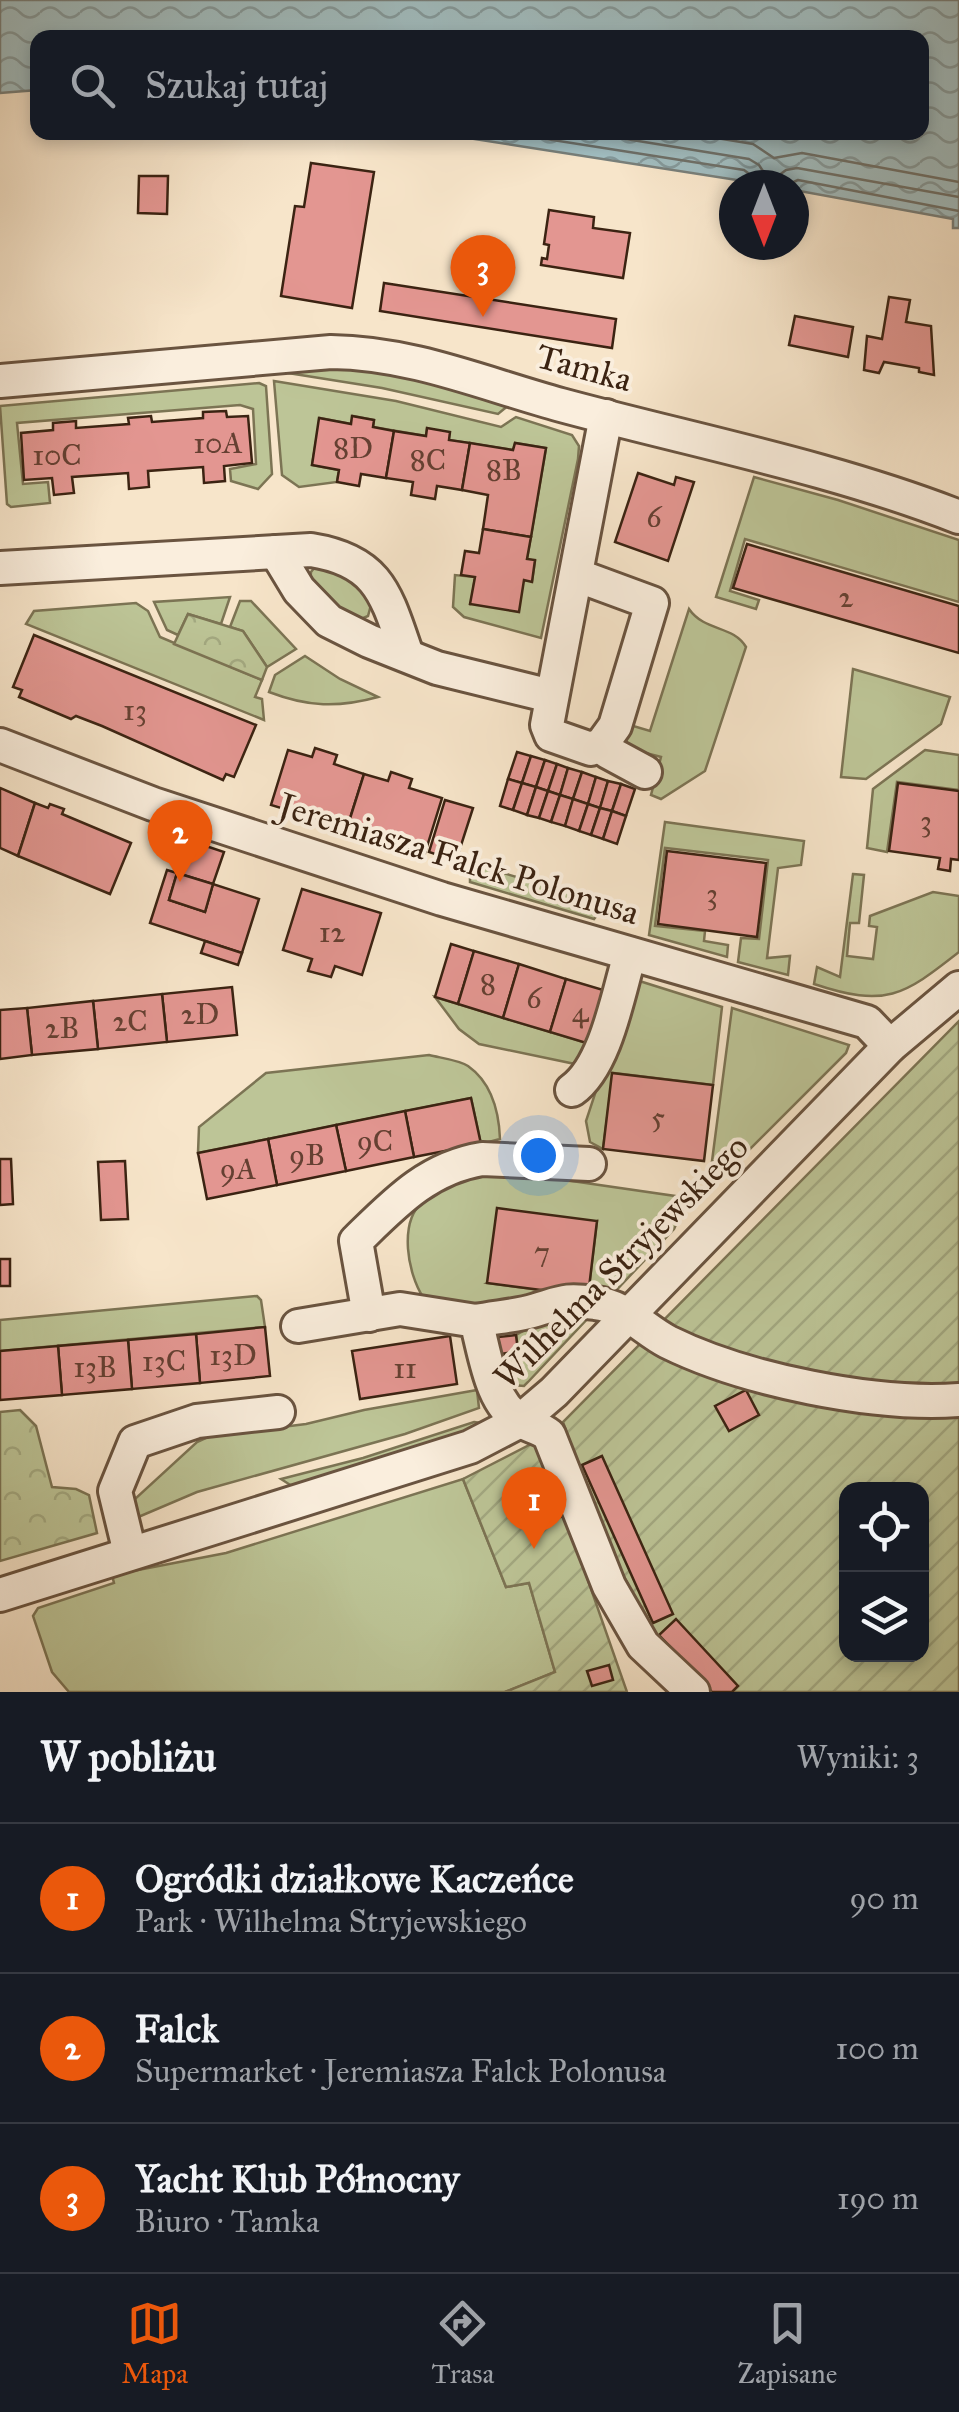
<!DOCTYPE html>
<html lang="pl">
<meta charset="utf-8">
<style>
body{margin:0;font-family:"IM FELL Great Primer",serif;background:#242831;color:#f1f3f6}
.controls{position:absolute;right:30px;bottom:30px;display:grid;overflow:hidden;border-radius:20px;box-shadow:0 5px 15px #0003}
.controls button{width:90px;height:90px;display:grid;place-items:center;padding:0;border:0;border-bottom:2px solid #363941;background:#171b24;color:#f1f3f6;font:50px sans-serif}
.compass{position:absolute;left:719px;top:170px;width:90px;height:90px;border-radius:50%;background:#171b24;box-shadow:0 5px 15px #0003;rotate:180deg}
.you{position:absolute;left:538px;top:1155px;width:35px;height:35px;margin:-25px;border:8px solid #fff;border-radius:50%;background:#1a73e8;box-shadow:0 0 0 15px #1a73e833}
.badge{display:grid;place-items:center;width:65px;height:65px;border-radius:50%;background:#ea580c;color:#fff;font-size:32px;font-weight:700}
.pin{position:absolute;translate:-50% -82px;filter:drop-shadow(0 2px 5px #0008)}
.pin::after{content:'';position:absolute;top:52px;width:35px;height:30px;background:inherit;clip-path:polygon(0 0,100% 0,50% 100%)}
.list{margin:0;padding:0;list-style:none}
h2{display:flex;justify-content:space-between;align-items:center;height:130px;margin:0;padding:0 40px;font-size:42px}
h2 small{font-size:32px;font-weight:400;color:#9ea1a6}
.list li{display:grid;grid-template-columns:65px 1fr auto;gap:30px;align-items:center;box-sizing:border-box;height:150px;padding:0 40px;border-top:2px solid #363941}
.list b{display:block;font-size:38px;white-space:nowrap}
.list p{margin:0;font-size:32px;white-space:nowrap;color:#9ea1a6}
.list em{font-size:32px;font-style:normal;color:#9ea1a6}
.icon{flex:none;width:55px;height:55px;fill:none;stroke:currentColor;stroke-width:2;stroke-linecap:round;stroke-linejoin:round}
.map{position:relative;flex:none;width:959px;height:1692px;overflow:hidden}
.search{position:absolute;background:#171b24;box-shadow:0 5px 15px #0003;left:30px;right:30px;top:30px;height:110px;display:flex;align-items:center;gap:25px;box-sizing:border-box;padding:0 35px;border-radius:20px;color:#9ea1a6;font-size:38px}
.sheet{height:580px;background:#171b24}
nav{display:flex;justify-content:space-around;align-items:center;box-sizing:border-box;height:140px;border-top:2px solid #363941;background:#171b24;font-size:28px;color:#9ea1a6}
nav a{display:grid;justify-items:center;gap:5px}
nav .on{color:#ea580c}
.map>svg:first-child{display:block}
.grass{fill:#bdc597;stroke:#7c7454;stroke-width:2.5}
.park{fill:url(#park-crowns);stroke:#7c7454;stroke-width:2.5}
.garden{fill:url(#garden-furrows);stroke:#7c7454;stroke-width:2.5;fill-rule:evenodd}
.water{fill:url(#water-waves);stroke:#787f7a;stroke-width:2.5}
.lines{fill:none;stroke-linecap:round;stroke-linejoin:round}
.shore{stroke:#6e7069;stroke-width:2.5}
.building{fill:#e39691;stroke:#3b2312;stroke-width:2.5}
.minor-casing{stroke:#6a5440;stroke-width:38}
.minor{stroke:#faeedd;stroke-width:32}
.labels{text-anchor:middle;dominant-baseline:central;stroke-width:8;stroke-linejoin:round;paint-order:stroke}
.number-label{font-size:30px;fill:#654032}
.street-label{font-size:35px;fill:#3b2312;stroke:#faeedd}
</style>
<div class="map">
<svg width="959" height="1692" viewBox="0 0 959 1692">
<defs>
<pattern id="park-crowns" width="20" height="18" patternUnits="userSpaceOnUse" patternTransform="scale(2.5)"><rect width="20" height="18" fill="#bdc597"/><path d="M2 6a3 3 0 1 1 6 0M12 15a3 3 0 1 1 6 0" fill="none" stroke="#a3a981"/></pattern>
<pattern id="garden-furrows" width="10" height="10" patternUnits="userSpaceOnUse" patternTransform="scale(2.5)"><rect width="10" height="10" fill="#bdc597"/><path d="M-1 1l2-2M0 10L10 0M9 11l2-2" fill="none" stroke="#a3a981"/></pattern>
<pattern id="water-waves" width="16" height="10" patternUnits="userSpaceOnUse" patternTransform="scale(2.5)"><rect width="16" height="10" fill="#a1bdc0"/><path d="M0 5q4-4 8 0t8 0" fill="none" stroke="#84999b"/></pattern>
</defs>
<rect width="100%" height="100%" fill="#f7e5ca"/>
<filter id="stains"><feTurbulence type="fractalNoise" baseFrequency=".002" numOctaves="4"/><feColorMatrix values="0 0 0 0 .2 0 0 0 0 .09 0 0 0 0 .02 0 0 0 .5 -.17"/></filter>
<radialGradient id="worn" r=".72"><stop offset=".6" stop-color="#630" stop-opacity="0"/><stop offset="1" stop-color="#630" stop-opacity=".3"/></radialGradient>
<!-- grass -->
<g class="grass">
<path d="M328,367l73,5 109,32 -12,10 -116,-26 -94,-15z"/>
<path d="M274,381l122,20 105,26 15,-10 56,18 7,11 -1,13 -37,179 -77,-21 -11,-10 2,-32 20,2 -4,27 53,-24 8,1 3,-20 -8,-2 19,-111 -31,-5 -2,7 -64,-10 -22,-11 -1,7 -53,-9 1,-7 -21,-4 -2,8 -31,-6 -8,47 27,5 -2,12 -38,5 -17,-12z"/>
<path d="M259,383l7,3 6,88 -14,15 -27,-8 -1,-12 26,-5 -3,-55 -13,-4 -223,18 6,61 25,-2 2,21 -39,4 -4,-3 -7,-98z"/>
<path d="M754,477l84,23 121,40v62l-214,-63 -15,52 29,9 -3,9 -40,-12z"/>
<path d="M315,567l27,2 30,32 -4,15 -14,6 -44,-37 1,-13z"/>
<path d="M230,597l-9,27 -33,-10 -10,21 -11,-5 -13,-28z"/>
<path d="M240,601h11l45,48 -29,18 -24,-36 -13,-4z"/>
<path d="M136,603l12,8 12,26 102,43 -7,17 7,2 2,21 -238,-96 8,-13z"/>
<path d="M689,609c16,23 44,16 57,38l-41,124 -44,28 -10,-4 10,-38 -31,-8 -5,-11 5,-13 20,6z"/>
<path d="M305,656l35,23 38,18c-40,11 -70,10 -109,-5l6,-17z"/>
<path d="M853,669l97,28 -9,27 -75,55 -25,-2z"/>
<path d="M925,750l34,5v35l-62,-8 -10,70 -20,-4 6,-59z"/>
<path d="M665,822l139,19 -3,24 -23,3 -11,90 23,-2 -2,19 -50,-13 3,-24 18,1 9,-79 -103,-12 -10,78 50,5 -1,10 24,4 -1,12 -78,-22z"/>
<path d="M476,865l122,36v13l-4,5 -124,-37v-7z"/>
<path d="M853,874l11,1 -5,48h-9l-3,33 26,3 4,-32 -8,-1 1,-10 63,-24 26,4v56c-56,44 -73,56 -145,32l3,-17 23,10z"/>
<path d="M633,979l89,28 -9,78 -100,-12 -10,76 -13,-7 -4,-21z"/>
<path d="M435,997l158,48 -13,20 -101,-21 -20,-15z"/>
<path d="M732,1008l117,37 -3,8 -110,110 -24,-2z"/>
<path d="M429,1055c12,3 30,5 39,11 24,17 31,46 32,73l-19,5 -10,-46 -273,55 1,-26 67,-54z"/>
<path d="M503,1171l172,25 8,13 -9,20 -65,69 -21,-2 9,-75 -110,62 54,7 -6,11 -36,7 -76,-11c-15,-23 -25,-74 0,-96 16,-14 59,-29 80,-30z"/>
<path d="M257,1296l4,4 4,27 -265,24v-31z"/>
<path d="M561,1310l31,4 -64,68 -4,4 -12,-1 -8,-32 14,-3 -2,-15z"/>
<path d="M477,1390l2,18 -74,26 -208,58 -61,26 -4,-15 4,-5 61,-56 13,-6 96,-12 58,-14z"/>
<path d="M474,1422l7,1 -5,6 -181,59 -14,-9 82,-21z"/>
<path d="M463,1479l43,108 23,-4 26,89 -50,20h-436l-17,-20 -19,-56 5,-8 76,-25 -2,-8 114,-22z"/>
</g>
<!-- park -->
<g class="park">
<path d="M188,614l55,17 24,36 -5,13 -88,-36z"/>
<path d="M20,1410l16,16 16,61 24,2 13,6 8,38 -97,28v-149z"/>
</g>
<!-- garden -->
<g class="garden">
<path d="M959,1021v671h-249l-49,-49 -22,-37 -38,-74 -38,-110zM846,1490h76v164h-76z"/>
<path d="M539,1440l88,252h-122l50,-20 -26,-89 -23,4 -43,-108z"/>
</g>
<!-- water -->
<path class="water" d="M0,0h959v228h-6v-9l-159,-29v-5h-25l-333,-52 486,-1v-94h-884l-1,52 -37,3z"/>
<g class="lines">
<!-- shore -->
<g class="shore">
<path d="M501,132l243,38 8,6 2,9"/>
<path d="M583,132l166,27 10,6 11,17 16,-12 11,-2 162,29"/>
<path d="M680,132l73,12 21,14 28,-5 157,29"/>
<path d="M787,185l11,-5 161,31"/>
</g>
</g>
<!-- building -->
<g class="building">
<path d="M311,163l63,9 -22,136 -71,-12 14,-90 9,1z"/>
<path d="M139,176h29l-1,38 -29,-1z"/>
<path d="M549,210l45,7 -1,11 37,5 -7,45 -82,-13 1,-7 5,1 2,-14 -5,-1z"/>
<path d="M384,283l232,36 -4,29 -232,-37z"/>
<path d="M889,297l21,3 -4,22 25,4 3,49 -15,-3v-4l-35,-6 -5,11 -15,-3 3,-34 15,3z"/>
<path d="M795,316l58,11 -5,30 -59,-12z"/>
<path d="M226,411l1,6 21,-1 4,47 -28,3 1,15 -21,2 -1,-16 -55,4 1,16 -20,2 -1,-16 -56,4 2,16 -20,2 -2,-17 -28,2 -3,-47 32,-3v-7l23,-2v7l53,-4 -1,-6 23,-2 1,6 51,-4v-6z"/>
<path d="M352,416l22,4 -1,7 21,4 -8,47 -25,-4 -2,12 -22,-4 2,-12 -27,-5 7,-47 32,6z"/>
<path d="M427,428l23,4 -1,8 21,3 -8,47 -25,-4 -2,13 -24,-4 2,-13 -27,-4 8,-47 32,5z"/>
<path d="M470,443l43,7 2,-7 31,5 -15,89 -48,-8 5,-34 -26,-5z"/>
<path d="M638,473l36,12 2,-8 18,5 -26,79 -53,-19z"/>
<path d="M483,529l48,8 -4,22 8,1 -3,22 -8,-2 -5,32 -49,-8 5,-27 -14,-2 4,-24 14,2z"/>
<path d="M747,544l212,62v47l-226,-65z"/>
<path d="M34,635l222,90 -22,52 -8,-3 -3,6 -121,-54 -26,-10 -5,3 -52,-22 3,-7 -9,-3z"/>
<path d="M315,748l22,7 -3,9 30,10 -17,54 -76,-23 17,-55 24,7z"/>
<path d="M517,752l14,4 -9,27 -14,-4z"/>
<path d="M531,756l14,4 -9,27 -14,-4z"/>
<path d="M545,760l12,4 -9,27 -12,-4z"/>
<path d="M557,764l11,4 -8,27 -12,-4z"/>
<path d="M568,768l14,4 -9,27 -13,-4z"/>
<path d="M391,772l21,7 -3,9 33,10 -17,55 -78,-25 17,-54 24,7z"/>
<path d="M582,772l14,5 -8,27 -15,-5z"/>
<path d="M596,777l12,4 -8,27 -12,-4z"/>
<path d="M508,779l14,4 -9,27 -13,-4z"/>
<path d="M608,781l13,3 -9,27 -12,-3z"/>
<path d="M522,783l14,4 -9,28 -14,-5z"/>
<path d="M898,783l61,8v69l-8,-1 -1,12 -12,-2 2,-11 -51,-7z"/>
<path d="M621,784l14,5 -9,27 -14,-5z"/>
<path d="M536,787l12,4 -9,27 -12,-3z"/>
<path d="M0,788l35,15 -17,53 -18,-8z"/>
<path d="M548,791l12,4 -9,27 -12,-4z"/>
<path d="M560,795l13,4 -8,27 -14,-4z"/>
<path d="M573,799l15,5 -9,27 -14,-5z"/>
<path d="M445,800l28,8 -17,53 -27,-9z"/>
<path d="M35,803l13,5 2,-4 14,5 -2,5 69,29 -21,51 -92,-38z"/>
<path d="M588,804l12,4 -9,27 -12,-4z"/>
<path d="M600,808l12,3 -9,28 -12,-4z"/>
<path d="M612,811l14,5 -9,28 -14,-5z"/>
<path d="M188,840l36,12 -11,32 -36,-11z"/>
<path d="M667,851l99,12 -9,74 -99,-13z"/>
<path d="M167,870l10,3 -8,27 36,12 8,-28 46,15 -17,54 -92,-30z"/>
<path d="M177,873l36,11 -8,28 -36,-12z"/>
<path d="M302,889l79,24 -19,62 -27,-9 -4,11 -23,-6 4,-12 -29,-9z"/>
<path d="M205,941l37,12 -4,12 -37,-12z"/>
<path d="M451,944l23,7 -16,53 -23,-7z"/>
<path d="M474,951l45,13 -16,54 -45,-14z"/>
<path d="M519,964l47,15 -16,53 -47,-14z"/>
<path d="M566,979l44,13 -17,53 -43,-13z"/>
<path d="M232,987l5,48 -70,7 -5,-48z"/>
<path d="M162,994l5,48 -69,7 -5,-48z"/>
<path d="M93,1001l5,48 -66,6 -5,-47z"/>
<path d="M27,1008l5,47 -32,4v-49z"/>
<path d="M612,1073l101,12 -9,76 -101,-12z"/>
<path d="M471,1098l10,46 -67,13 -9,-46z"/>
<path d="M405,1111l9,46 -68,14 -10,-46z"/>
<path d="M336,1125l10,46 -69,14 -9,-46z"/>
<path d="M268,1139l9,46 -70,14 -9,-46z"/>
<path d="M0,1159h11l2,45 -13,1z"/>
<path d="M125,1161l3,58 -27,1 -3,-58z"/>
<path d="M497,1208l100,13 -9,75 -101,-13z"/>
<rect x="0" y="1259" width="10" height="27"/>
<path d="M265,1327l5,49 -70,7 -4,-49z"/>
<path d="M196,1334l4,49 -68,6 -4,-49z"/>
<path d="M516,1335l2,16 -17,3 -3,-17z"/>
<path d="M450,1336l7,48 -97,15 -8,-48z"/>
<path d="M128,1340l4,49 -70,6 -4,-49z"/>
<path d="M58,1346l4,49 -62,5v-49z"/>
<path d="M746,1390l13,25 -30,16 -14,-25z"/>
<path d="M602,1456l71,158 -20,9 -71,-158z"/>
<path d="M560,1503l4,13 -21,6 -4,-13z"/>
<path d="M676,1619l62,67 -6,6h-20l-53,-57z"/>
<path d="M609,1665l4,15 -21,6 -5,-15z"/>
</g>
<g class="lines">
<defs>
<g id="minor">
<path d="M0,381l331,-29c82,1 153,32 230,53 133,36 270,62 398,112"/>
<path d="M276,552l23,38 30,31 40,20 68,27 114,28"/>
<path d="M0,568l311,-18c69,11 75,45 96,105"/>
<path d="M576,575l76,28 -37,123 -13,18 -11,5 -40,-14 -4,-10 59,-309"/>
<path d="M602,744l6,8 37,20"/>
<path d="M0,745l153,59 289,95 425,123 23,24"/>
<path d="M572,1090c34,-24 46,-96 58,-136"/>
<path d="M369,1315l-13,-74c38,-37 71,-73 126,-82l107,5"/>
<path d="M476,1321c19,-4 41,-5 60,-11 27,-8 29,-11 59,-7 30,3 48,26 73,39 77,38 206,64 291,58"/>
<path d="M298,1326l102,-17 76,12c9,31 14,83 45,100 10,6 18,6 28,14l60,151 34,59 50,47"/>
<path d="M130,1553l-15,-62 20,-49 62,-21 81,-9"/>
<path d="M0,1595l470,-148 50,-26 34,-29 336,-346 69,-58"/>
</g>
</defs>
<!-- minor casing -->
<use href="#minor" class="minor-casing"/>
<!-- minor -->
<use href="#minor" class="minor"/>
</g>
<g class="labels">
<!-- number labels -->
<g class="number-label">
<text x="218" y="443">10A</text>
<text x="353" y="448">8D</text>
<text x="57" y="455">10C</text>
<text x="428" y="460">8C</text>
<text x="504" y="470">8B</text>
<text x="654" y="517">6</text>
<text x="846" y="597">2</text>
<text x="135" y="710">13</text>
<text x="926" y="821">3</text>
<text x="712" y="894">3</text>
<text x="332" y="932">12</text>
<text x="488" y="984">8</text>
<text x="534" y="998">6</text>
<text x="580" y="1012">4</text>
<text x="200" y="1014">2D</text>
<text x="130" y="1021">2C</text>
<text x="62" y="1028">2B</text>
<text x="658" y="1117">5</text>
<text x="375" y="1141">9C</text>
<text x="307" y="1155">9B</text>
<text x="238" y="1169">9A</text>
<text x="542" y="1252">7</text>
<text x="233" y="1355">13D</text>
<text x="164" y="1361">13C</text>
<text x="95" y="1367">13B</text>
<text x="405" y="1368">11</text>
</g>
<!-- street labels -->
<g class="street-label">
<text transform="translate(584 368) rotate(15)">Tamka</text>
<text transform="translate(459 859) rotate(17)">Jeremiasza Falck Polonusa</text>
<text transform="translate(621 1262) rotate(-45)">Wilhelma Stryjewskiego</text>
</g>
</g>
<rect width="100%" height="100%" filter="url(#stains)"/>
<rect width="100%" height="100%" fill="url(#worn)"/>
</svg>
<div class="controls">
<button><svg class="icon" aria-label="locate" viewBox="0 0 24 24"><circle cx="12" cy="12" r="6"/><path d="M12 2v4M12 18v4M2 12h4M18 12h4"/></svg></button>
<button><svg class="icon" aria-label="layers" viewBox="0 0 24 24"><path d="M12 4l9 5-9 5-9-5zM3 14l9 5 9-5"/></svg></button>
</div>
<svg class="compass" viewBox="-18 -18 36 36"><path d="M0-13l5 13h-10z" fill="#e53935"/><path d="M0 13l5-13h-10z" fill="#9ea1a6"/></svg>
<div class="you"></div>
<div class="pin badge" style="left:534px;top:1549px">1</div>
<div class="pin badge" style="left:180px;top:882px">2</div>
<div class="pin badge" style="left:483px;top:317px">3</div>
<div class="search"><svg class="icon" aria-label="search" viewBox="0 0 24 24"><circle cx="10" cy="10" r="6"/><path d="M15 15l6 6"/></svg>Szukaj tutaj</div>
</div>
<section class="sheet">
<h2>W pobliżu<small>Wyniki: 3</small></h2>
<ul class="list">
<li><span class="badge">1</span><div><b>Ogródki działkowe Kaczeńce</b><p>Park · Wilhelma Stryjewskiego</p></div><em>90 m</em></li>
<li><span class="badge">2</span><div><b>Falck</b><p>Supermarket · Jeremiasza Falck Polonusa</p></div><em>100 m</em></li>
<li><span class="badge">3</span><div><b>Yacht Klub Północny</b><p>Biuro · Tamka</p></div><em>190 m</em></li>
</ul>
</section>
<nav>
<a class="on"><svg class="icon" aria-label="map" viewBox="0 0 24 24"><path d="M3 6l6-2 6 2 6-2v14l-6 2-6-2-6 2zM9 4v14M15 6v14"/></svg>Mapa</a>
<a><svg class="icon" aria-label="directions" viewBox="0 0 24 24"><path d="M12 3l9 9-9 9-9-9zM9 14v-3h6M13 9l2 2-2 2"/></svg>Trasa</a>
<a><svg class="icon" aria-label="saved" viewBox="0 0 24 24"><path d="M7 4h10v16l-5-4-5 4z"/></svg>Zapisane</a>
</nav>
